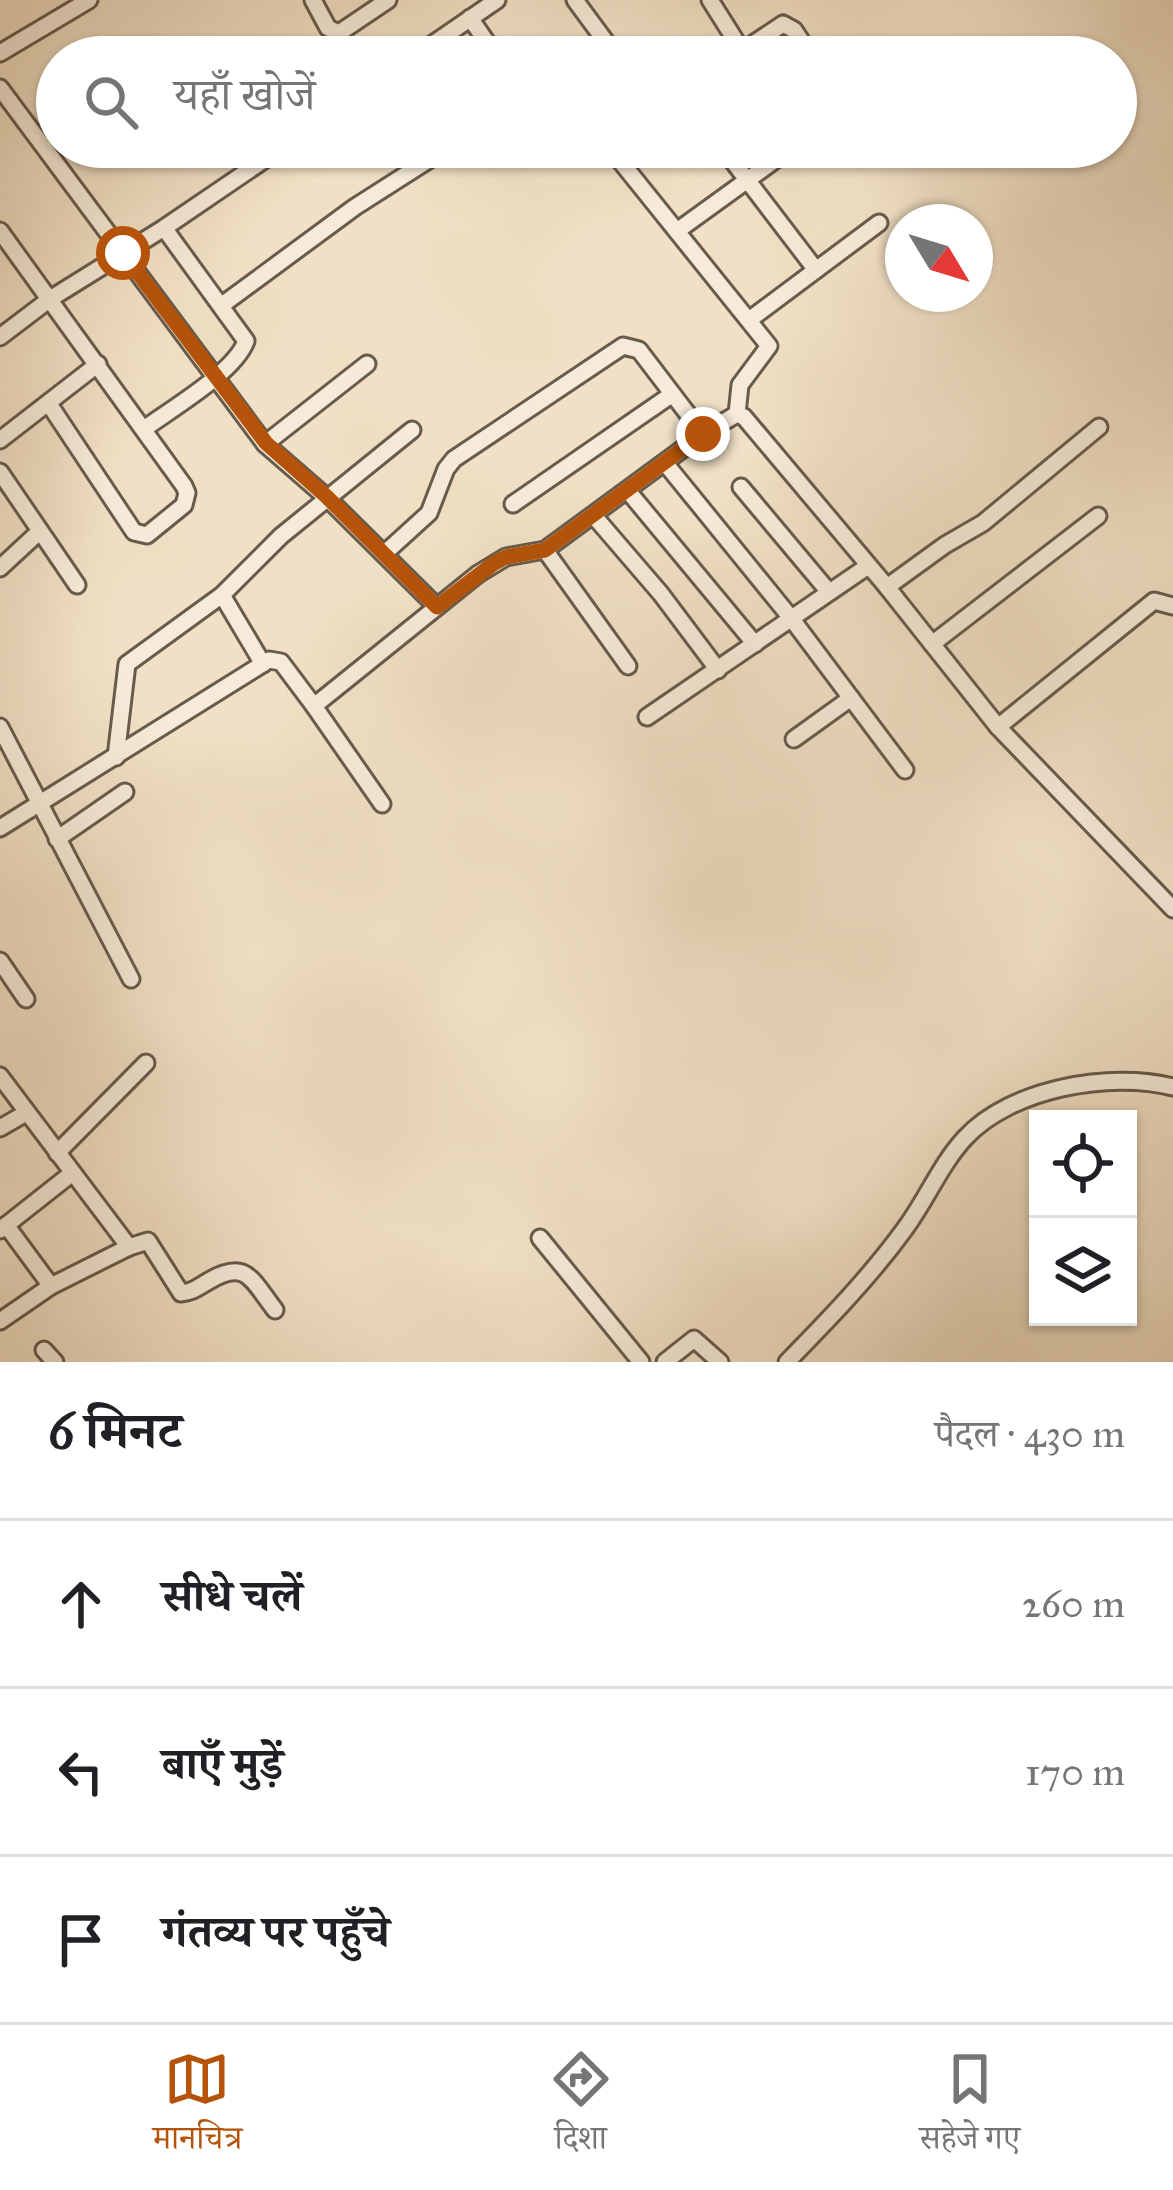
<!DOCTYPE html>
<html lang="hi">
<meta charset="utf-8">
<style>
body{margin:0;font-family:"IM FELL Great Primer","Noto Serif Devanagari",serif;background:#f6f6f6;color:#202124}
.controls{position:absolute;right:36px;bottom:36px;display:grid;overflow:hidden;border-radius:0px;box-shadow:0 3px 9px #0004}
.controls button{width:108px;height:108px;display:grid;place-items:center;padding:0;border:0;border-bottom:3px solid #e0e0e0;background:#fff;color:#202124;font:60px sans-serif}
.compass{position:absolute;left:885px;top:204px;width:108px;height:108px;border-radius:50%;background:#fff;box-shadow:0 3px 9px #0004;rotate:128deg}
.stop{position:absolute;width:36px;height:36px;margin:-27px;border:9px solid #b45309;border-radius:50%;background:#fff}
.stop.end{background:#b45309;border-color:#fff;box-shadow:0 3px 12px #0008}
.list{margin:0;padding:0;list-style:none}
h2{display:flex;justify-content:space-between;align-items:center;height:156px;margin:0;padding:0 48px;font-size:51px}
h2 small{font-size:39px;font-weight:400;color:#757577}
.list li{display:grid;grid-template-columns:78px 1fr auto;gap:36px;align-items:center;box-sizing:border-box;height:168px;padding:0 48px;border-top:3px solid #e0e0e0}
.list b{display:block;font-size:45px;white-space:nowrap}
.list em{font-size:39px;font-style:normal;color:#757577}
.icon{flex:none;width:66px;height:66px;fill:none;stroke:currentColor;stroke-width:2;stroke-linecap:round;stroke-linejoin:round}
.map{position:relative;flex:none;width:1173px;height:1362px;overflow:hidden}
.search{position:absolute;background:#fff;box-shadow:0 3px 9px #0004;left:36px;right:36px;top:36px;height:132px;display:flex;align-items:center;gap:30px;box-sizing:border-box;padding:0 42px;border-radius:66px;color:#757577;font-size:45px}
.sheet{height:660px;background:#fff}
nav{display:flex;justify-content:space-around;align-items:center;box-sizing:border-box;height:168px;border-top:3px solid #e0e0e0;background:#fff;font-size:33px;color:#757577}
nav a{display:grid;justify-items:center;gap:6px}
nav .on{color:#b45309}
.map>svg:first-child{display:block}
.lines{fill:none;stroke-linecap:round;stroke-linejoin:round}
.minor-casing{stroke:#675b4c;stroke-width:21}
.minor{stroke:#f6ebd9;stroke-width:15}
.route{stroke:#b45309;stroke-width:15}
</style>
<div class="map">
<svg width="1173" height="1362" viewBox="0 0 1173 1362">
<rect width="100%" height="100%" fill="#f1e0c5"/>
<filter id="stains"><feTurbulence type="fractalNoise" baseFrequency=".00167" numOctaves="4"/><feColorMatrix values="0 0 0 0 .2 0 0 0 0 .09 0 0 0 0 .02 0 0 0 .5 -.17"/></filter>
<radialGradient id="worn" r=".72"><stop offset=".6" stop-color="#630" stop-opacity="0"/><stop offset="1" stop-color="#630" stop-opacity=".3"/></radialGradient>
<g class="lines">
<defs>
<g id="minor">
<path d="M313,0l15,28 11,5 49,-33"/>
<path d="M575,0l42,57"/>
<path d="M710,0l29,46 8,2 36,-24 11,6 18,27"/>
<path d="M470,18l27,39"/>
<path d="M0,53l89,-53"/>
<path d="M414,57l83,-57"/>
<path d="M0,88l265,356 61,53 111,110"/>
<path d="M559,147l10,6 14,-6"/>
<path d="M609,147l160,199 -29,39 -3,29"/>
<path d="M722,147l94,123"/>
<path d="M0,231l184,255 3,7 -3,12 -37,30 -13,-3 -85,-128"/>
<path d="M677,231l116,-84"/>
<path d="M222,305l133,-98 94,-60"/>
<path d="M749,320l130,-97"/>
<path d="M0,337l50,-38 114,-71 119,-81"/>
<path d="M144,429c27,-20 91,-57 102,-88l-82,-113"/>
<path d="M0,440l98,-76"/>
<path d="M265,444l102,-80"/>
<path d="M665,463l126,155 114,152"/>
<path d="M0,472l77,113"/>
<path d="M741,487l88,105"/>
<path d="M628,491l127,153"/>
<path d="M513,504l158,-109"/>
<path d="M594,516l67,78 57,76"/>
<path d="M545,550l83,116"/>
<path d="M385,553l44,-40 17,-44 8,-10 169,-113 16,4 64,84"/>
<path d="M0,568l40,-37"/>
<path d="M887,587l58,-42 38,-22 116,-96"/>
<path d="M222,595l41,69"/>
<path d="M932,644l166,-128"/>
<path d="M314,706l68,98"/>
<path d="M647,717l221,-151"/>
<path d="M0,727l131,252"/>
<path d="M998,727l156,-126 19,5"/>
<path d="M794,739l57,-41"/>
<path d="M116,757l11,-93 95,-69 59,-59 131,-106"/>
<path d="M0,828l269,-168 12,2 33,44 164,-132 28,-17 39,-7 158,-116 34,-20 7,3 143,170 111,140 175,182"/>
<path d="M57,839l68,-47"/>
<path d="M0,961l26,38"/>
<path d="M0,1076l129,171 19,-6 33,52c11,-1 16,-5 26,-11 39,-24 44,-3 68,28"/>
<path d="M0,1128l26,-15"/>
<path d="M57,1153l89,-90"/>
<path d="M6,1225l45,61"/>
<path d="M0,1230l71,-56"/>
<path d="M540,1238l101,124"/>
<path d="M0,1321l51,-35 78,-39"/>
<path d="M44,1350l11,12"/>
<path d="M665,1362l29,-23 26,23"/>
<path d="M787,1362c41,-42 82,-84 117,-132 22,-29 36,-65 61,-92 46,-50 146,-67 208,-51"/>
</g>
</defs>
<!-- minor casing -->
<use href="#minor" class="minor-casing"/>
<!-- minor -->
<use href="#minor" class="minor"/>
</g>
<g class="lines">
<!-- route -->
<path class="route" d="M123,253l143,190 60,53 111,111 56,-43 13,-7 39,-7 158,-116"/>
</g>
<rect width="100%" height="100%" filter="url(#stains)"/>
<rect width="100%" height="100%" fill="url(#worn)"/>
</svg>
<div class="controls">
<button><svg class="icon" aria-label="locate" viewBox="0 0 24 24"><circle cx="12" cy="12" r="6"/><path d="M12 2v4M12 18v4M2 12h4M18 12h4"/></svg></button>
<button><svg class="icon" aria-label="layers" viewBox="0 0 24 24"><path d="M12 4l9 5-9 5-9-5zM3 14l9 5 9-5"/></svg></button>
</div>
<svg class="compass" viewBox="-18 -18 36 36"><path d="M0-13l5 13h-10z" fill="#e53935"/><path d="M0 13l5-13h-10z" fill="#757577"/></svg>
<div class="stop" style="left:123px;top:253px"></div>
<div class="stop end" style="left:703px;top:434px"></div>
<div class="search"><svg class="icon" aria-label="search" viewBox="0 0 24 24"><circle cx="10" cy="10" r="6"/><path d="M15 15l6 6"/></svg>यहाँ खोजें</div>
</div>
<section class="sheet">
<h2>6 मिनट<small>पैदल · 430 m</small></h2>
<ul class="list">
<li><svg class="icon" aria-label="ahead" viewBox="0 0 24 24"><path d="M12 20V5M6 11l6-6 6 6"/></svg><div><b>सीधे चलें</b></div><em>260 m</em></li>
<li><svg class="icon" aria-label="left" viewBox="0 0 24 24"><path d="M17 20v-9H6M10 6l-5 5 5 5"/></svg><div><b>बाएँ मुड़ें</b></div><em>170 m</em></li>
<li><svg class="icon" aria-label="arrive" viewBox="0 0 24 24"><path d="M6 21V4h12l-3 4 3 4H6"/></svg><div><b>गंतव्य पर पहुँचे</b></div></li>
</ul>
</section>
<nav>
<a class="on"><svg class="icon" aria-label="map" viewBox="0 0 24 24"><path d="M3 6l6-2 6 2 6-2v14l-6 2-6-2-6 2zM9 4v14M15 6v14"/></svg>मानचित्र</a>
<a><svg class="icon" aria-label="directions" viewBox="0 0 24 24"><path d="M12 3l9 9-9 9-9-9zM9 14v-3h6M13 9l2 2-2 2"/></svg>दिशा</a>
<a><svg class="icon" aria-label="saved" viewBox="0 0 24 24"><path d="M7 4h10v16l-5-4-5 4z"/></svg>सहेजे गए</a>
</nav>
